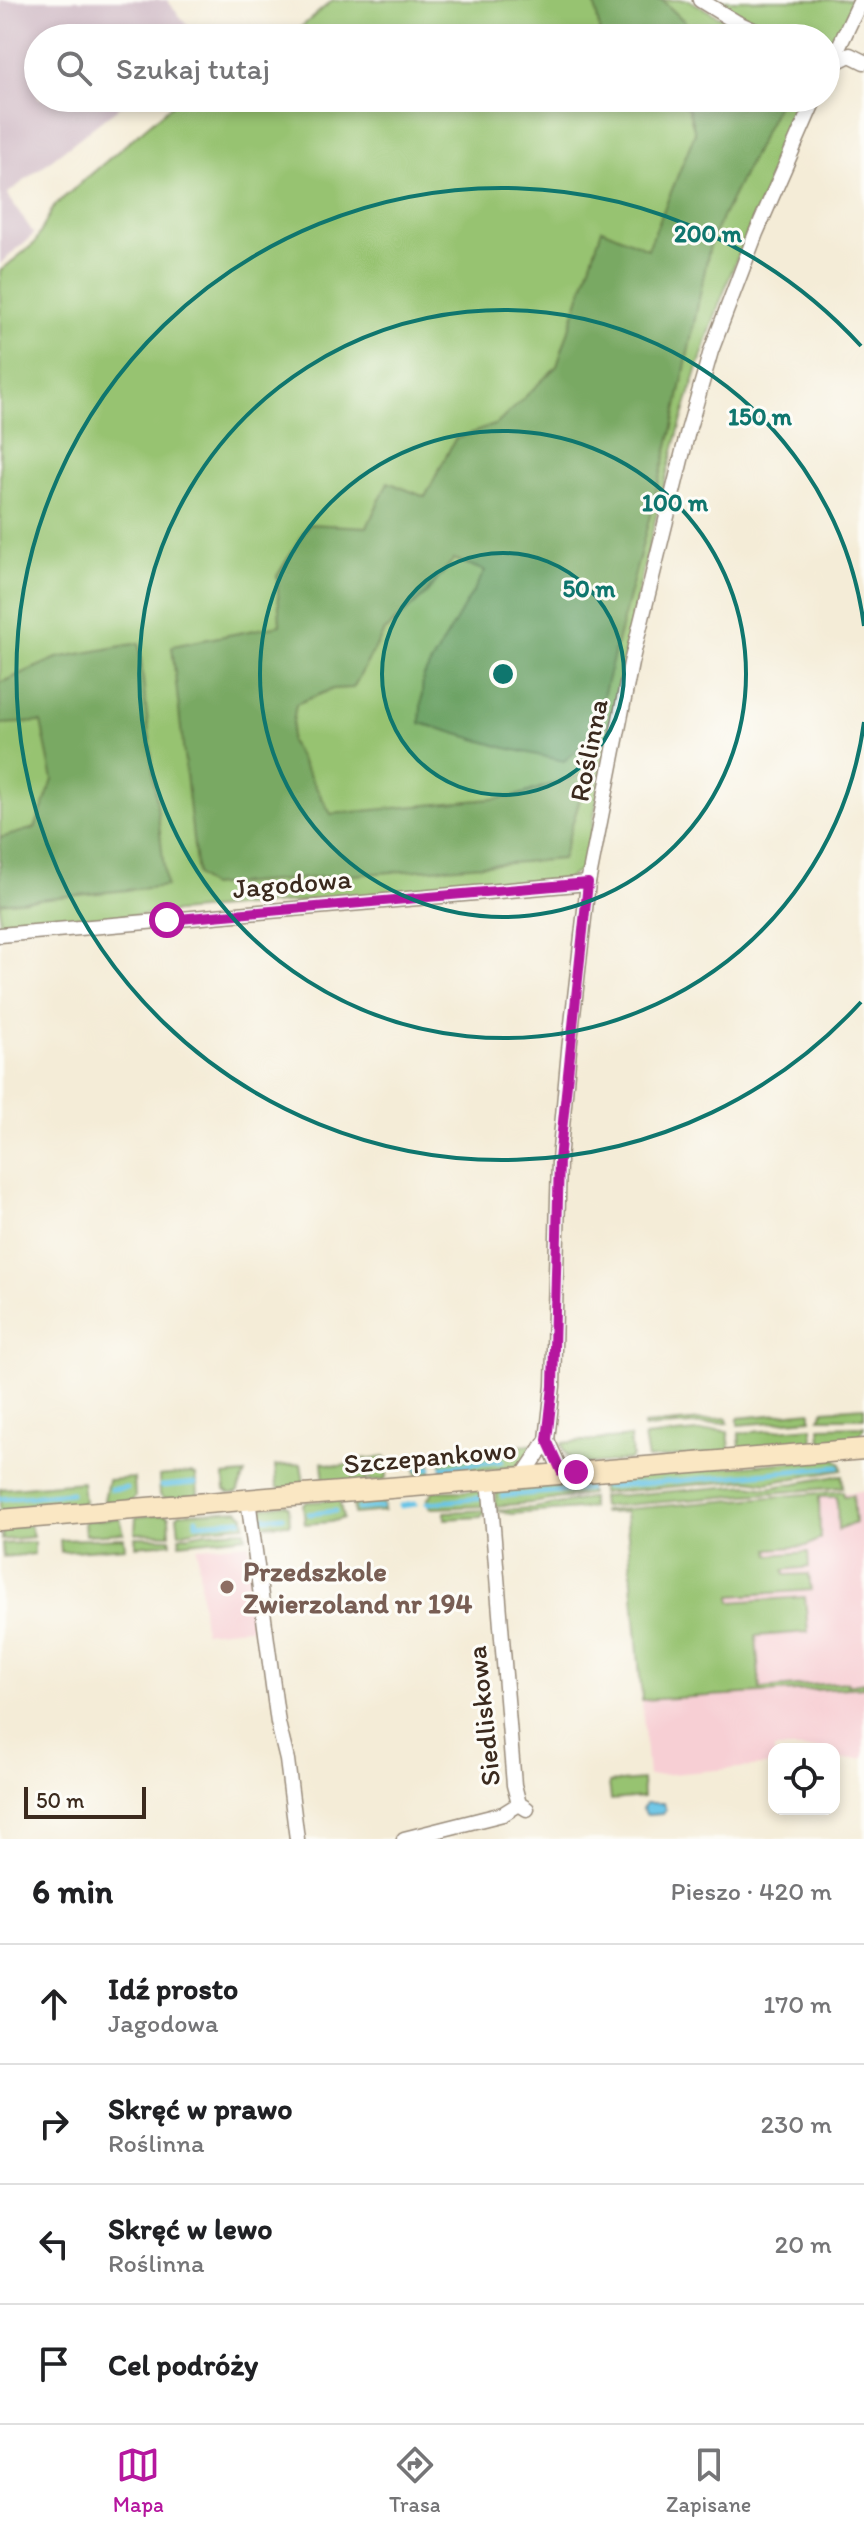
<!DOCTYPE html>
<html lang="pl">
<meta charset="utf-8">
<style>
body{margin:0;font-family:Itim,sans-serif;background:#f6f6f6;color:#202124}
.controls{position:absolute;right:24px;bottom:24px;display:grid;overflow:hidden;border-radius:16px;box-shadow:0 4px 12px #0003}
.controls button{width:72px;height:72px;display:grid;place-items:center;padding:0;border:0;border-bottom:2px solid #e0e0e0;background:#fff;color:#202124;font:40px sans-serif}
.scale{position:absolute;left:24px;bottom:20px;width:122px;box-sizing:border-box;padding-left:8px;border:4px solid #3b2a1e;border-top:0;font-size:22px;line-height:28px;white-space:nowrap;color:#3b2a1e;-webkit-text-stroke:6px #fdfcf7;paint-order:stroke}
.stop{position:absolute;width:24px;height:24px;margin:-18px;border:6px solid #b5179e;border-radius:50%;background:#fff}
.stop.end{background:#b5179e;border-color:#fff;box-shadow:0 2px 8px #0008}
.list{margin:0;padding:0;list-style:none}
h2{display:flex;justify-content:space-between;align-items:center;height:104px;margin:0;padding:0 32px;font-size:34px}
h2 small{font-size:26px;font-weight:400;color:#757577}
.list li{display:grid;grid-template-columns:52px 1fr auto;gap:24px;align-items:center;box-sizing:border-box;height:120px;padding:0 32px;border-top:2px solid #e0e0e0}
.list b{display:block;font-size:30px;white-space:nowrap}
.list p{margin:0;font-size:26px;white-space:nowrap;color:#757577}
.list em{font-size:26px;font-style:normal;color:#757577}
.icon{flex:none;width:44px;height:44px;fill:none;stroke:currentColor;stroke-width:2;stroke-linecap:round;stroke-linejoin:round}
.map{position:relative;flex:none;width:864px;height:1839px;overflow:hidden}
.search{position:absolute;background:#fff;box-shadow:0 4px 12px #0003;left:24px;right:24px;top:24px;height:88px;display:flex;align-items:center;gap:20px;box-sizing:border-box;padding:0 28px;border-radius:44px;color:#757577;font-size:30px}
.sheet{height:584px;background:#fff}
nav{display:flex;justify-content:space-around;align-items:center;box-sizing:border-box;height:112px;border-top:2px solid #e0e0e0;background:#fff;font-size:22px;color:#757577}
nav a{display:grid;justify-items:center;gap:4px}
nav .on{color:#b5179e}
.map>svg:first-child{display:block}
.built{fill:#f7cfd4}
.industrial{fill:#d2bdc8}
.green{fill:#97c371;stroke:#697648;stroke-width:2}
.forest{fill:#79a963;stroke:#5a6a40;stroke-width:2}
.water{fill:#68c4e6;stroke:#527782;stroke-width:2}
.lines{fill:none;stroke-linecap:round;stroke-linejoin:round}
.stream{stroke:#68c4e6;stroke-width:5}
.street-casing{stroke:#988b7a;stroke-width:17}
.secondary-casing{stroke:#988b7a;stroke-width:23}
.street{stroke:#fff;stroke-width:14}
.secondary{stroke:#fae7c3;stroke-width:20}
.route{stroke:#b5179e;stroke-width:10}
.ring{fill:none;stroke:#0f766e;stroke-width:4}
.education-dot{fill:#8d6e63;stroke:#fdfcf7;stroke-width:3}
.labels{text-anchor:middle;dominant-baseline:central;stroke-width:6;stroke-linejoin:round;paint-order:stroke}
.street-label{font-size:28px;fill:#3b2a1e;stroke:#fdfcf7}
.education-label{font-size:28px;font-weight:bold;fill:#785e54;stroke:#fdfcf7;text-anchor:start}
.centre{fill:#0f766e;stroke:#fdfcf7;stroke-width:4}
.ring-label{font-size:24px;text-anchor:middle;font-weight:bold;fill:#0f766e;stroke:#fdfcf7;stroke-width:6;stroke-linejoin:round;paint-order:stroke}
</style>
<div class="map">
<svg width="864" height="1839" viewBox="0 0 864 1839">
<rect width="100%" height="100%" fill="#fdfcf7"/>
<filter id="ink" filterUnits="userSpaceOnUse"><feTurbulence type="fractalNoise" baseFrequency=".0125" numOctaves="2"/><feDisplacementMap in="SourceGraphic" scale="16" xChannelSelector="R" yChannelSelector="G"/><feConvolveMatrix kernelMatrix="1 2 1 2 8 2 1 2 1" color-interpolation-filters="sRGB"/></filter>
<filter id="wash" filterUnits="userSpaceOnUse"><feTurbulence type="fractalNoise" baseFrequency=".006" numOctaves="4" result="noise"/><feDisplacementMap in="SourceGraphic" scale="32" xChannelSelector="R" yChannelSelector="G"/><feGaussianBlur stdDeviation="1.8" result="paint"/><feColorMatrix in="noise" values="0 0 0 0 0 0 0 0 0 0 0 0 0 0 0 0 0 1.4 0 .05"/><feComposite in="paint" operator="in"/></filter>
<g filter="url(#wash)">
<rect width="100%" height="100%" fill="#f4ecd7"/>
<!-- built -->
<g class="built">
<path d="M864,1491v267l-30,2v-11h-60v16l-126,11 -22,-265z"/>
<path d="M249,1543l9,84 -54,5 -7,-85z"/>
</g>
<!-- industrial -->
<path class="industrial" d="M0,0h167l30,38h-159v60h93l-124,96 27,40 -34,30z"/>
<!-- green -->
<g class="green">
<path d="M333,0h356l68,38h-469z"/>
<path d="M712,0h143l-29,60v-22h-44z"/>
<path d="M180,98h628c-27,60 -56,121 -80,183 -71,188 -108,389 -143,586l-18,12 -567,48v-656l35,-28 19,-37z"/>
<path d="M864,1407v11h-45l5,-8z"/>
<path d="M811,1411v8l-73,6v-7z"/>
<path d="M727,1418l1,5 -84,5v-3z"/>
<path d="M864,1426l-6,15 -34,3 -3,-2 -1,-15z"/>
<path d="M812,1427l1,15 -2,3 -68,6 -3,-3 -1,-15z"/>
<path d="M719,1430l9,2 2,17 -3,3 -79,7 -4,-22z"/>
<path d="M630,1437l2,20 -2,3c-22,2 -64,14 -68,-17z"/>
<path d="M536,1444l-11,17 -9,6 -70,8 -4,-3 -1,-19z"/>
<path d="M430,1453l1,20 -2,3 -10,1 -3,-3 -2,-19z"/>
<path d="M385,1457l2,19 -3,4 -14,1 -7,-22z"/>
<path d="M835,1458l6,6 1,6 -75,13 -19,-3 -147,13 -1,-10 3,-5z"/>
<path d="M357,1460h3l7,22 -40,3 -3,-3 -2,-20c14,5 22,6 35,-2z"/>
<path d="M301,1464l3,19 -4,4 -20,2 -3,-3 -2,-20z"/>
<path d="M191,1473l5,2 2,18 -2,3 -32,3 -4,-4 -1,-19z"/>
<path d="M245,1474l-8,19h-8l-4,-3 -1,-14z"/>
<path d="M842,1475l1,12 -241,20 -1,-10 148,-12 19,3z"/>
<path d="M134,1478l1,19 -3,4 -25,2 -3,-3 4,-20z"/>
<path d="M82,1482l2,20 -3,3 -81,7v-23z"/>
<path d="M570,1483l19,1 1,10 -58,9 -38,3 2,-12 8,-9z"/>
<path d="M433,1491h46l8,15 -55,2 -3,-2 -2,-6z"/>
<path d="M843,1491l1,5 9,-1 2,28 -17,7 -1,-33h-18l1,42 -13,7 -38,3 1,6 38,-3 1,15 -25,3 1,5 24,-1 2,16 -80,6v6l74,-5 3,35 -52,4 4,53 87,-7v3l17,-3v5l-222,13 -16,-188 -23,1 -1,-2z"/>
<path d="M380,1496l3,3 1,12 -30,3 -1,-13 2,-3z"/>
<path d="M591,1498v10l-80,6 -16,-4 38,-2z"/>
<path d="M339,1500l4,18 -12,4 -26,2 -2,-19 3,-3z"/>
<path d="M286,1504l3,3 1,17 -30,1v-11l4,-7z"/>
<path d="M238,1510l6,6 1,9 -42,3 -24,5 -2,-17 3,-3z"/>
<path d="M488,1510v3l-5,1 -2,3 -36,2v-7z"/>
<path d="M166,1514l3,3 1,17 -35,-1 1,-16z"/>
<path d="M120,1518l4,15 -39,2 -1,-14z"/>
<path d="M30,1525l3,12 -31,3 1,-13z"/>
<path d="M245,1530l1,6 -66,7 -1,-6 25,-5z"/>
<path d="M135,1537l35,1 1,5 -35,3z"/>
<path d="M124,1538l1,9 -64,5 -1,-12z"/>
<path d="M34,1542v12l-31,3 -1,-13z"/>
<path d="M642,1780l1,17 -32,3 -2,-17z"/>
</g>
<!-- forest -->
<g class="forest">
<path d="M594,0h68l25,24 33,14h-119z"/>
<path d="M671,98h110l-70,142 -38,187 -81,312 -28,22 -58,-13 -86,-25 3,-46 62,-106 -31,-12 -27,34 -43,39 -31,56 -20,1 -37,15 -6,37 41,73 182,-17 75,-25 -26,87 -353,27 -12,-11 -25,-229 108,-21 -3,-49 32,-52 58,3 21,-45 37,15 30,-58 42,-15 60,-58 45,-137 46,20 47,-116 -7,-25z"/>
<path d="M139,643l27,243 -166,17v-65l35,-10 18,-48 -12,-58 -41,2v-41l57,-25z"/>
</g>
<!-- water -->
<path class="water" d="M646,1803h17l3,7 -4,4 -15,1 -5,-6z"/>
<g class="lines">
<!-- stream -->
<g class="stream">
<path d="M443,1467l59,-6"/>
<path d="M418,1469l12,-1"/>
<path d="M162,1486l33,-3"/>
<path d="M604,1487l234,-20"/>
<path d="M111,1489l16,-1"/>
<path d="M502,1496l86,-7"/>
<path d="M0,1499l71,-6"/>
<path d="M427,1503l56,-5"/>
<path d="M401,1506l14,-2"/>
<path d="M358,1509l23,-2"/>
<path d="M309,1514l26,-3"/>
<path d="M263,1518l20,-2"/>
<path d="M196,1519v4l45,-3"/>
</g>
</g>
</g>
<g filter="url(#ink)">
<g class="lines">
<defs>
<g id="street">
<path d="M700,0l36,22 35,16"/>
<path d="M830,65l20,-10 14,7"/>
<path d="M826,74l35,-74"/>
<path d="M0,935l588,-52"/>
<path d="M547,1440l15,33"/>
<path d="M523,1476l24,-36 6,-54 6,-226 10,-110 19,-167 43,-220 57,-232 23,-80 45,-118 59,-135"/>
<path d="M489,1479l25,306 5,19 8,5"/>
<path d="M248,1499l30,224 9,37 10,79"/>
<path d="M404,1839l99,-25 16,-10"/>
</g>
<path id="secondary" d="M0,1520l864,-71"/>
</defs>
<!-- street casing -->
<use href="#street" class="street-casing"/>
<!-- secondary casing -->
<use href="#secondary" class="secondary-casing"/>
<!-- street -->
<use href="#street" class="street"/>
<!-- secondary -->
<use href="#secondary" class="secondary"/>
</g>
</g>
<g class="lines" filter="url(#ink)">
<!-- route -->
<path class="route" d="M167,920l421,-37 -29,277 -6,226 -6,54 15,33 14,-1"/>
</g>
<!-- distance rings -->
<circle cx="503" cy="674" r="121" fill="#0f766e" fill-opacity=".12"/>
<g class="ring">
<circle cx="503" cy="674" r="121"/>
<circle cx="503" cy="674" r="243"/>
<path d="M864 722A364 364 0 1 1 864 626"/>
<path d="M861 1002A486 486 0 1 1 861 346"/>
</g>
<!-- markers -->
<circle class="education-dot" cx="227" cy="1587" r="8"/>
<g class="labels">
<!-- street labels -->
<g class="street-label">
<text transform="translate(588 750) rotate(-79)">Roślinna</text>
<text transform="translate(292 883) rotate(-5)">Jagodowa</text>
<text transform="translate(430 1456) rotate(-5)">Szczepankowo</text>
<text transform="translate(483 1716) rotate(-96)">Siedliskowa</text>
</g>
<!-- education labels -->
<g class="education-label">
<text x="243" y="1571">Przedszkole<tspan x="243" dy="32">Zwierzoland nr 194</tspan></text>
</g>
</g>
<circle cx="503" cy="674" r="12" class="centre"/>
<g class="ring-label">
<text x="708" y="242">200 m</text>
<text x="760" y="425">150 m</text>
<text x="675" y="511">100 m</text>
<text x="589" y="597">50 m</text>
</g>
</svg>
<div class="controls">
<button><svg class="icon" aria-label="locate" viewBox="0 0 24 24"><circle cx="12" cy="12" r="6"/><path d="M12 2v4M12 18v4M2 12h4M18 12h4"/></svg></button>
</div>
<div class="scale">50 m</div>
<div class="stop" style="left:167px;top:920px"></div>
<div class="stop end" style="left:576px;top:1472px"></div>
<div class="search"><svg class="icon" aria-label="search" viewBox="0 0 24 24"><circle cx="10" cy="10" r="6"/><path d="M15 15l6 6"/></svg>Szukaj tutaj</div>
</div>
<section class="sheet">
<h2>6 min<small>Pieszo · 420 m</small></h2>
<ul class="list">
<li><svg class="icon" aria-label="ahead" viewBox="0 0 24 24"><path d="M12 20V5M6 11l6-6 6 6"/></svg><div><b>Idź prosto</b><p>Jagodowa</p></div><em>170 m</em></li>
<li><svg class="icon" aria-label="right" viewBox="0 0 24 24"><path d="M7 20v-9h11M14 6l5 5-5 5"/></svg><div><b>Skręć w prawo</b><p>Roślinna</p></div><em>230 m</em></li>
<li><svg class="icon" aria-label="left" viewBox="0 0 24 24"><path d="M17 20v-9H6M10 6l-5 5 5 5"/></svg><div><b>Skręć w lewo</b><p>Roślinna</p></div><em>20 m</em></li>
<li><svg class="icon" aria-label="arrive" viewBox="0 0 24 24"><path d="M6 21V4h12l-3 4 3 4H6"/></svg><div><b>Cel podróży</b></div></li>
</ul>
</section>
<nav>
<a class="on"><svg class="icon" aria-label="map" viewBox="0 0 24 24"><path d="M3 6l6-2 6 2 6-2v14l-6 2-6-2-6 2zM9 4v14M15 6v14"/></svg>Mapa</a>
<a><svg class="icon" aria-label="directions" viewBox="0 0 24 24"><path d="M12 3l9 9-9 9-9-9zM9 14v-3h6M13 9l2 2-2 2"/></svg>Trasa</a>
<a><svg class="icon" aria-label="saved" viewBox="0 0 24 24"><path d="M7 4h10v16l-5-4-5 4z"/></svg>Zapisane</a>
</nav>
